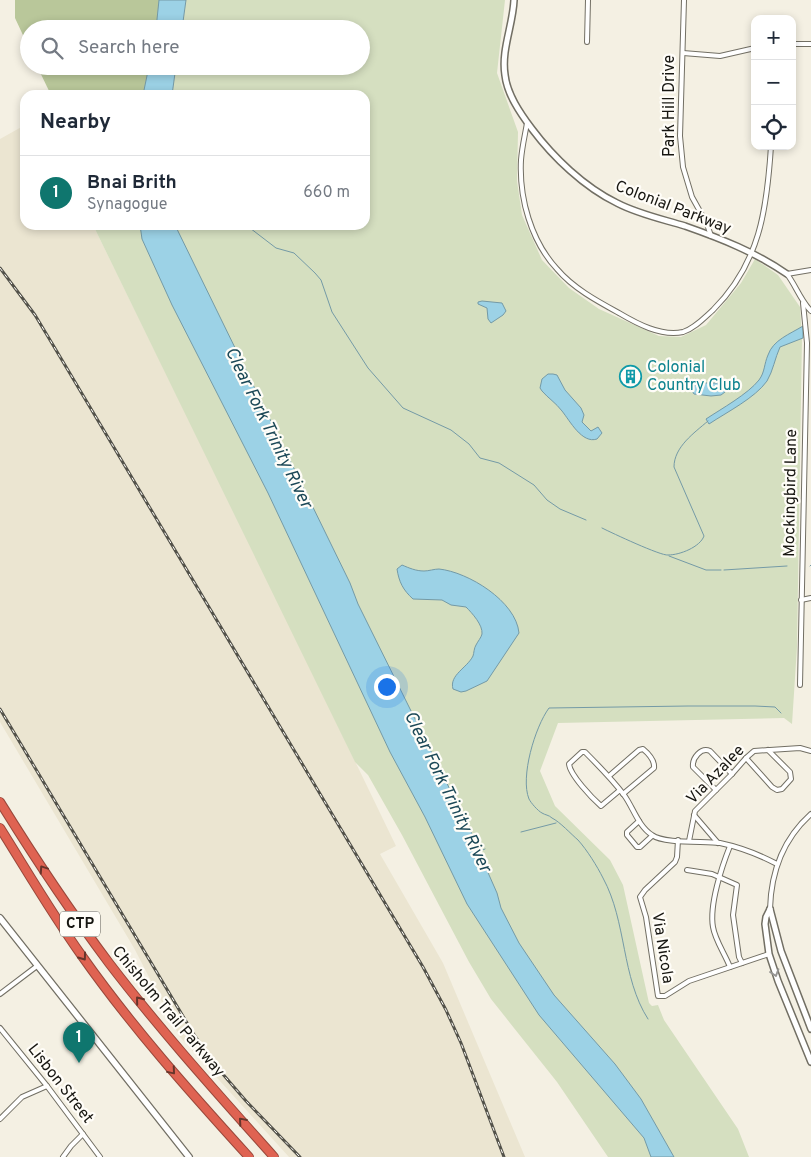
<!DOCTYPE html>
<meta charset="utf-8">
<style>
body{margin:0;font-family:Overpass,sans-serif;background:#f6f6f7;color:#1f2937}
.controls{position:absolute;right:15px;top:15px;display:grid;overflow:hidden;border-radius:10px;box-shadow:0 2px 8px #0003}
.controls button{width:45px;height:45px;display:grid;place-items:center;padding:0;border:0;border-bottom:1px solid #e0e1e3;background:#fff;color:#1f2937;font:25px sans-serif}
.you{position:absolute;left:386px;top:686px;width:18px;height:18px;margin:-12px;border:4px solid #fff;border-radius:50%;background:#1a73e8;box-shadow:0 0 0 8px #1a73e833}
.badge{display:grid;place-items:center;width:32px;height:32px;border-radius:50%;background:#0f766e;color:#fff;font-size:16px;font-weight:700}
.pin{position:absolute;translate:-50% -41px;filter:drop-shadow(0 1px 2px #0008)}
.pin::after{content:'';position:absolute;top:26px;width:18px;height:15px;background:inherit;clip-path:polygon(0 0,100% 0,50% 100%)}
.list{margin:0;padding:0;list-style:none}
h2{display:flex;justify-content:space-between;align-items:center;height:65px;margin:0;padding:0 20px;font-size:21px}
h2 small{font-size:16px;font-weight:400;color:#747a83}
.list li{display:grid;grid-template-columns:32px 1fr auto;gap:15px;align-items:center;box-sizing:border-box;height:75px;padding:0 20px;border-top:1px solid #e0e1e3}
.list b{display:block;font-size:19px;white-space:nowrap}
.list p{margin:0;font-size:16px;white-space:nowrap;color:#747a83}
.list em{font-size:16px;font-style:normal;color:#747a83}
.icon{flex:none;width:28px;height:28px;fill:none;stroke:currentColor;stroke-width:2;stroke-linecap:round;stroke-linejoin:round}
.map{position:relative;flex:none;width:811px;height:1157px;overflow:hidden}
.search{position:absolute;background:#fff;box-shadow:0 2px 8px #0003;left:20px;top:20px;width:350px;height:55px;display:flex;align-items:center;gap:12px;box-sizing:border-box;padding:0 18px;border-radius:28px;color:#747a83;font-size:19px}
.panel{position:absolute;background:#fff;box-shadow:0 2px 8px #0003;left:20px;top:90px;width:350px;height:140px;border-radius:15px}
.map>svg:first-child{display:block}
.built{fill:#ebe5d1}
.green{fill:#d5dfc0}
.forest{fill:#b9c79a}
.water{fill:#9cd2e6;stroke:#749aa6}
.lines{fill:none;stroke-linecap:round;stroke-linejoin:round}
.stream{stroke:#749aa6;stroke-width:1}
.minor-casing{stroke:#726f64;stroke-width:6}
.tertiary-casing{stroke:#726f64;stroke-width:8}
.secondary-casing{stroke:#726f64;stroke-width:8}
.motorway-casing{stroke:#99483b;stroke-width:10}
.minor{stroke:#fff;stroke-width:4}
.tertiary{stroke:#fff;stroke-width:5}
.secondary{stroke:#fff;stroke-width:5.5}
.motorway{stroke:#df6352;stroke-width:8}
.rail-casing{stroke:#525149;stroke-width:3}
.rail{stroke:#fffdf8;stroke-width:1;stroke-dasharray:4;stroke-linecap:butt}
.oneway{stroke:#67352b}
.oneway2{stroke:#979694}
.labels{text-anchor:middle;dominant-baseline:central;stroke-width:4.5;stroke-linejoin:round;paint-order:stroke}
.shield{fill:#fffdf8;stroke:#5d5b56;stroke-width:1}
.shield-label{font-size:15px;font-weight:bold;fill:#171611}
.street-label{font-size:16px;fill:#171611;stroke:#fffdf8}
.culture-label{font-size:16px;fill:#0d838f;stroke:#fffdf8;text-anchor:start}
.water-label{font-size:18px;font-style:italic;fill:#1b4857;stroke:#fffdf8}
</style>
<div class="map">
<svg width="811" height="1157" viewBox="0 0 811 1157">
<rect width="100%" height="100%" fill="#f4f0e3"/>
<!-- built -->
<path class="built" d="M25,125v100h68l171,348 132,273 -16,8 63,109 82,194h-236l-109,-120 -46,-89 -134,-226v-583z"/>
<!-- green -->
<path class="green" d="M186,0h319l-8,73 21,59 -1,49 5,34 20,45 27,28 30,21 60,27 22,1 25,-12 35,-42 14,-24 23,16 22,32 2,30 -5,310 -5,77 -8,-6 -226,5 -18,48 15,35 55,54 13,25 26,118 3,3 6,-1 6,15 74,109 11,28h-141l-51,-75 -66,-83 -22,-37 -67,-127 -34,-60 -13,-13 -262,-537h272v-130h-193l4,-29h185v-37h-179z"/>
<!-- forest -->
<g class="forest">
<path d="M15,0h150l-7,29h-129v19l-14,-30z"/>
<path d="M37,66h113l-7,29h-92z"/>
</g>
<!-- water -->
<g class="water">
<path d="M159,0h27l-4,29h-26z"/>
<path d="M149,66h27l-4,29h-29z"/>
<path d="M140,225h35l175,358 8,21 120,242 4,13 15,34 4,15 18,35 35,52 61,69 26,35 33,58h-23l-7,-19 -105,-123 -72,-111 -42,-87 -35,-65 -122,-259 -96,-188 -30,-66z"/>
<path d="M482,301l20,2 4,8 -3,4 -12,8 -3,-4 -1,-11 -9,-4v-2z"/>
<path d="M803,326v12l-23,9c-5,11 -7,24 -13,34 -12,17 -40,31 -58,43l-3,-5c15,-10 42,-25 53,-39 6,-8 5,-16 9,-25 5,-15 22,-21 35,-29z"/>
<path d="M548,374h5l4,1 8,15 16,18 3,7 -2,7 9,9 7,-4 4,6 -5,6c-15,5 -27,-18 -35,-28 -6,-8 -14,-13 -20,-20l-2,-3 2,-9z"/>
<path d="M705,383h13l7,3v6l-4,3 -10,1 -17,-2 -2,-3 3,-6z"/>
<path d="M402,565c7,3 14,6 22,6 5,0 10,-2 15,-2 29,3 77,32 80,64l-32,48 -21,10 -5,1 -8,-3c-4,-14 14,-21 20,-33 1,-3 1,-8 3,-11 2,-4 5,-7 6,-11 1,-9 -10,-21 -16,-27l-15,-2 -9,-5 -29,-1c-10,-9 -14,-17 -16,-30z"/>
</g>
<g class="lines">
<!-- stream -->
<g class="stream">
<path d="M246,225l30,23 18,5 21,20 6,7 11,32 36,56 35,40 48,22 18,14 11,14 19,5 35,22 13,15 13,9 26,11"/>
<path d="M602,528c10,5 59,28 66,27 12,0 32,-8 36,-19l-30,-69c0,-20 20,-34 34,-46"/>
<path d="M669,556l37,14h15"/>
<path d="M810,566l1,-1"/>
<path d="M724,570l63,-4"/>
<path d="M521,832l35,-9"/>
<path d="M478,852l7,-3"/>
<path d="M648,1019c-27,-42 -21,-97 -45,-141 -6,-12 -16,-28 -25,-38 -7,-6 -18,-18 -26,-22 -3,-3 -7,-3 -10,-5 -4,-2 -11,-10 -13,-14 -9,-22 6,-72 20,-91l139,-2h67l20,1 6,6"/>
</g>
<defs>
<g id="minor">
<path d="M684,0l-4,136 3,31 9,30 15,27 4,12"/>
<path d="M587,42l1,-42"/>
<path d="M792,44h19"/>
<path d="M683,53l37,3 35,-8"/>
<path d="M527,123c-2,12 -5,24 -6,37 -2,38 10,81 36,109 16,19 40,32 62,44 17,10 42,24 64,19 12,-4 21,-14 30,-22 47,-47 54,-101 58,-164"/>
<path d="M811,270l-24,4c9,12 14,27 24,37"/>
<path d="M801,600l10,-2"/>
<path d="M800,685l7,-342 -4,-40"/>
<path d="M746,758l26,29 5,3 5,-1 9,-10 -1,-7 -22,-22"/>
<path d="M609,776l30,-26 4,-1c6,5 12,11 11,19l-31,26"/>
<path d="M620,790l-19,16c-9,-8 -31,-31 -32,-42l13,-12h3c14,14 27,27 39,43 9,12 14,31 28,40 12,9 52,6 68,8 19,4 40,12 57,21"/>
<path d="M716,790l-23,-23c-1,-9 8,-20 17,-16l22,23"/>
<path d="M694,815l24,28"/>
<path d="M639,821l-12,11v3l10,12h3l12,-11"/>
<path d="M678,840l-1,17 -2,5 -30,28 -5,7 6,20 12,79h7l24,-15 80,-27"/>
<path d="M689,841l6,-30 37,-37 14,-16 8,-7 46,-3 11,3"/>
<path d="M730,846c-8,20 -21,59 -17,81 2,13 12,27 17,40"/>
<path d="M687,870l25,4 25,11 -4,30 6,42 3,6"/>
<path d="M770,909c1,-36 13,-70 41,-95"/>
<path d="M0,994l37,-28"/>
<path d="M0,1028l47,58 53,71"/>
<path d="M0,1119l22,-22 25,-11"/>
<path d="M63,1157l8,-11 12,-12"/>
</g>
<g id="tertiary">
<path d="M514,0c-1,25 -13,50 -9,75 2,19 15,38 27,54 21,28 52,58 85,74 21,11 45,16 68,23 37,13 70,26 102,48"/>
<path d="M770,909l-4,8 -1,7 4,30 9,27 33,81"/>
<path d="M770,909l11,42 30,78"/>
</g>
<path id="secondary" d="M0,918l189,239"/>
<g id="motorway">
<path d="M0,802c34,55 70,109 109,161 52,68 109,131 165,194"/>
<path d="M0,828c27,43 52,86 82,128 50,71 108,136 167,201"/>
</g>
</defs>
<!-- minor casing -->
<use href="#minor" class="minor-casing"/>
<!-- tertiary casing -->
<use href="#tertiary" class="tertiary-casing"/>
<!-- secondary casing -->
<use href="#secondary" class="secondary-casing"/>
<!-- motorway casing -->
<use href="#motorway" class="motorway-casing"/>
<!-- minor -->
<use href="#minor" class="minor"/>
<!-- tertiary -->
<use href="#tertiary" class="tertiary"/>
<!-- secondary -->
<use href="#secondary" class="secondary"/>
<!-- motorway -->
<use href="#motorway" class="motorway"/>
<defs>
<g id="rail">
<path d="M0,268l35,47 21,35 367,617 23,43 15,33 43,114"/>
<path d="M0,709l193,324 22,32 31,36 54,56"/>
</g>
</defs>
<!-- rail casing -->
<use href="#rail" class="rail-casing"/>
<!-- rail -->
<use href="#rail" class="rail"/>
</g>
<!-- one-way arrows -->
<defs><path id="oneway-chevron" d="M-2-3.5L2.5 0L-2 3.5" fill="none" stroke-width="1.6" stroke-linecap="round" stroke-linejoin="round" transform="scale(1.25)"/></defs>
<g class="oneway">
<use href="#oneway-chevron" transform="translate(43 869) rotate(-124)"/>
<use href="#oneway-chevron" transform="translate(83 957) rotate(54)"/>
<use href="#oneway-chevron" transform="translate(139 1000) rotate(-129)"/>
<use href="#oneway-chevron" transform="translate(172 1071) rotate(50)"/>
<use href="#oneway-chevron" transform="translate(242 1121) rotate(-131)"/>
</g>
<use class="oneway2" href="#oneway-chevron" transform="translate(775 973) rotate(72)"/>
<!-- icons -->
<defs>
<symbol id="building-ring" viewBox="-11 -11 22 22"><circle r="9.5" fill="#fffdf8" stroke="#0f9aa8" stroke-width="1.5"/><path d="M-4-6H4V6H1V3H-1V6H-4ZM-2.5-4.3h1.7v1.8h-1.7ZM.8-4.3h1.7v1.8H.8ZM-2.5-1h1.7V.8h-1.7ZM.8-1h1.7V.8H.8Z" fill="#0f9aa8"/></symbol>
</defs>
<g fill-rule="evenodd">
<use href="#building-ring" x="618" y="364" width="25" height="25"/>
</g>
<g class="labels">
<!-- shield labels -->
<rect class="shield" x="60" y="911.5" width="40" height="25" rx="4"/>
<g class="shield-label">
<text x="80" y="924">CTP</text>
</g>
<!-- street labels -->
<g class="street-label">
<text transform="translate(670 106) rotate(-90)">Park Hill Drive</text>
<text transform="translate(673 208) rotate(21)">Colonial Parkway</text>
<text transform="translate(791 493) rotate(-89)">Mockingbird Lane</text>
<text transform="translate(716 775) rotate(-46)">Via Azalee</text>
<text transform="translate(662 948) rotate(81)">Via Nicola</text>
<text transform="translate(168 1012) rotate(50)">Chisholm Trail Parkway</text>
<text transform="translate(60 1084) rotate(52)">Lisbon Street</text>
</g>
<!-- culture labels -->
<g class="culture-label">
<text x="647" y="368">Colonial<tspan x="647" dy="18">Country Club</tspan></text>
</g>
<!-- water labels -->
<g class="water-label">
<text transform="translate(268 428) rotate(64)">Clear Fork Trinity River</text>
<text transform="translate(447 792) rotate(64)">Clear Fork Trinity River</text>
</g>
</g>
</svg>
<div class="controls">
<button>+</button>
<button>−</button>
<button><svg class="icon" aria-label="locate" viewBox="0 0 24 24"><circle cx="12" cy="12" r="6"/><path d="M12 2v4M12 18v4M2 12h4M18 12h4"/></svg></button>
</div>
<div class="you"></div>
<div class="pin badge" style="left:79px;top:1063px">1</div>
<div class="search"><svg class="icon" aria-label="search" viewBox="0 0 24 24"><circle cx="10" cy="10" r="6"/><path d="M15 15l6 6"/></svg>Search here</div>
<section class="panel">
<h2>Nearby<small></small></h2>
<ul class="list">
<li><span class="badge">1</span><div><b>Bnai Brith</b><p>Synagogue</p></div><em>660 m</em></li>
</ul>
</section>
</div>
